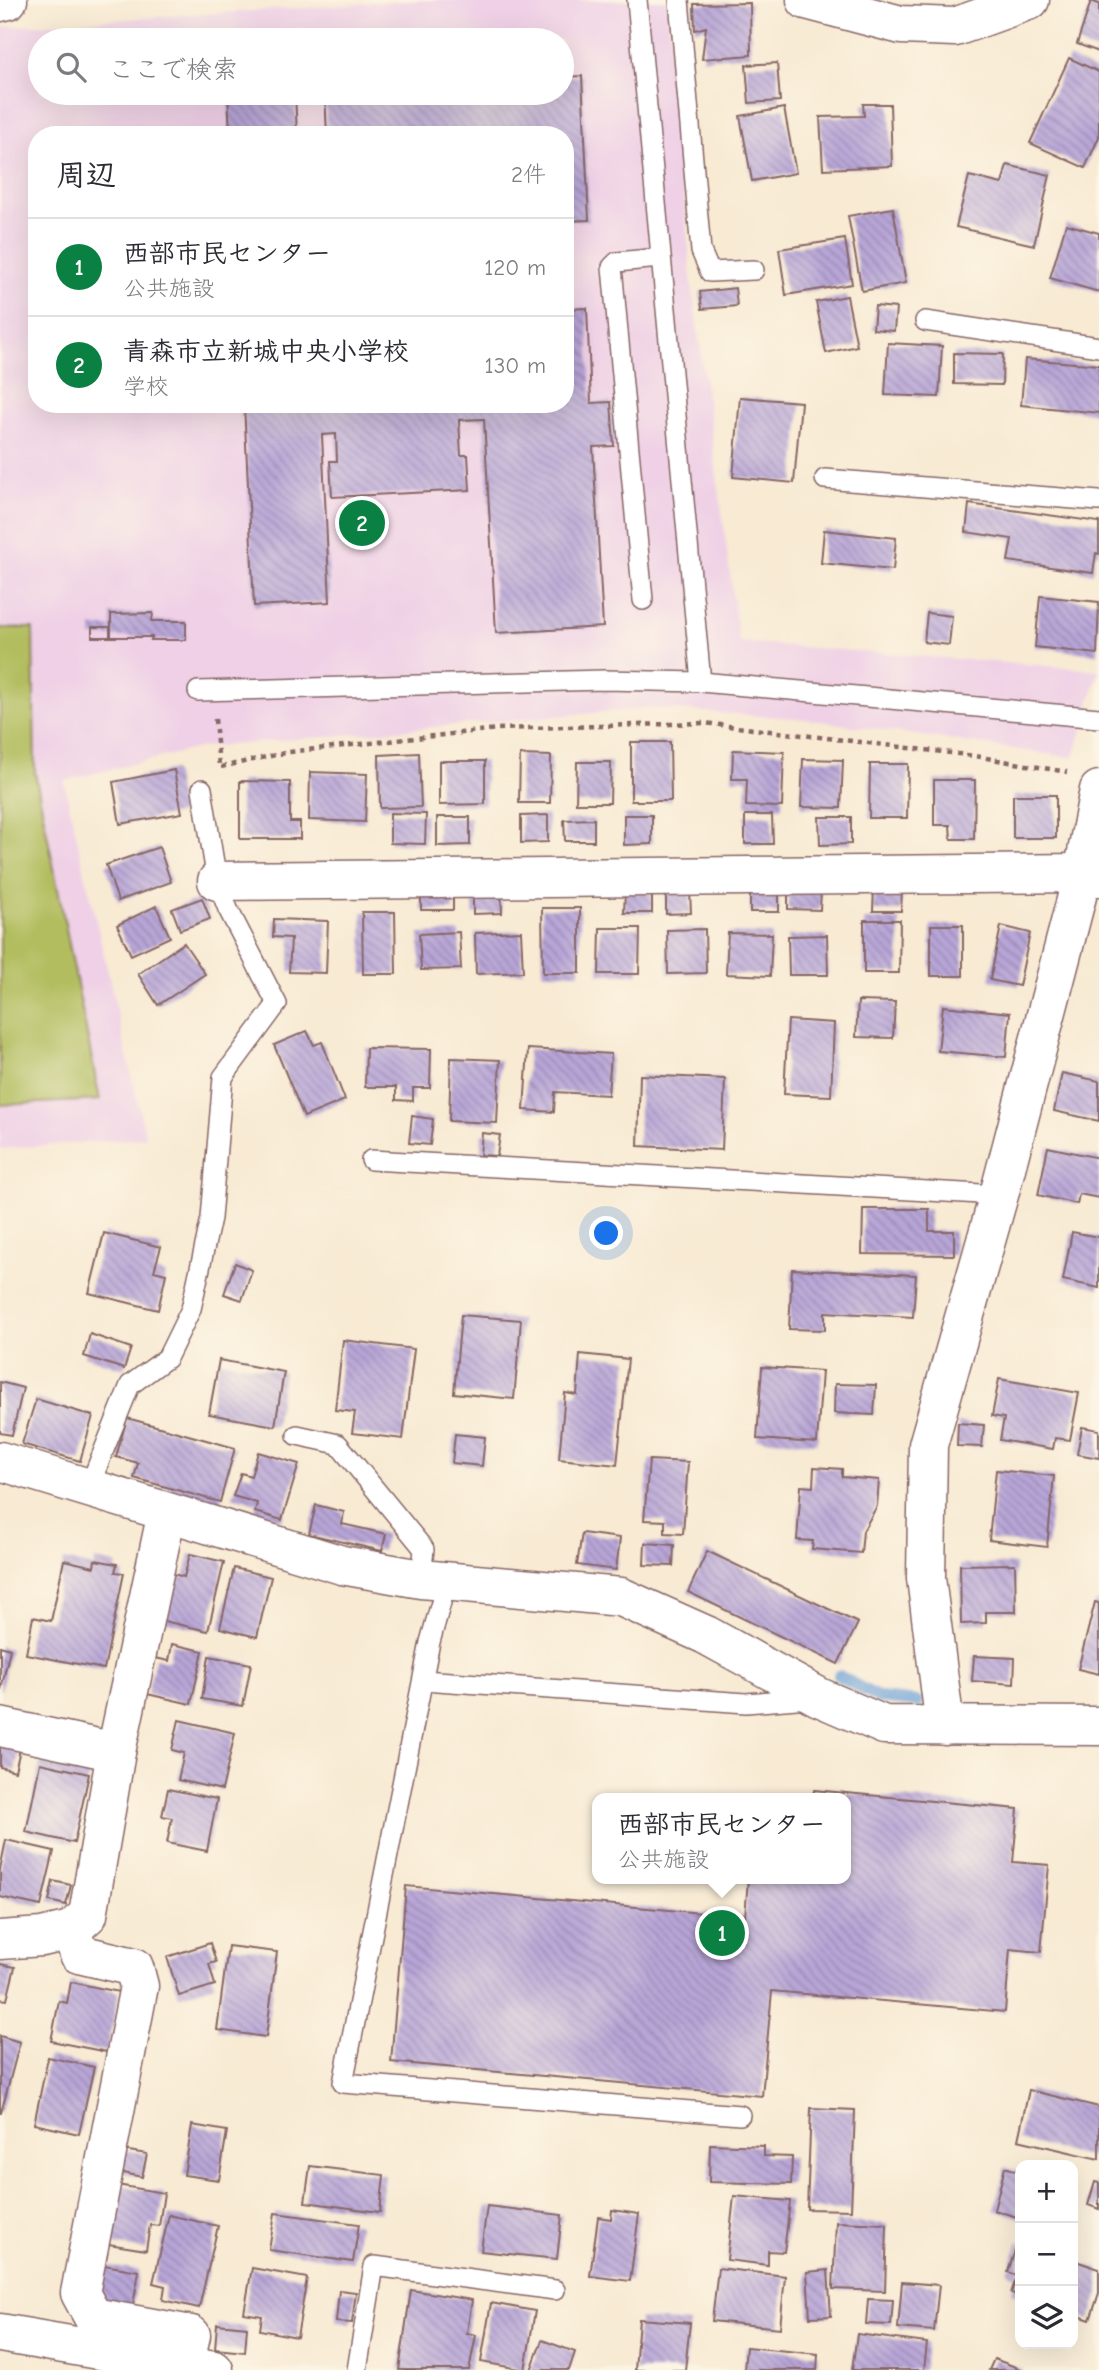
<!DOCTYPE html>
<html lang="ja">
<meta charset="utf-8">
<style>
body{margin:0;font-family:"Comic Neue","Klee One",sans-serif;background:#f7f7f7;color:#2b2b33}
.controls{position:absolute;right:21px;bottom:21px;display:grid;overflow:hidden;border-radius:14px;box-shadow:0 7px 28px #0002}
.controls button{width:63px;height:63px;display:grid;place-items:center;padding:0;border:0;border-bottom:2px solid #e1e1e2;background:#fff;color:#2b2b33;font:35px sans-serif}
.you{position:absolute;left:607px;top:1234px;width:24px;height:24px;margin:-18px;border:5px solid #fff;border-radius:50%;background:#1a73e8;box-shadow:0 0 0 10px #1a73e833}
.badge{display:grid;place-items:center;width:46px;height:46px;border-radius:50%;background:#0b8043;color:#fff;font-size:23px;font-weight:700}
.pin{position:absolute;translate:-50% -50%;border:4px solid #fff;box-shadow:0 2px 7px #0006}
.popup{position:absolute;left:592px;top:1793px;width:259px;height:91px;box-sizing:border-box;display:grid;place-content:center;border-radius:14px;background:#fff;filter:drop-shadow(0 2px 5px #0005);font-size:23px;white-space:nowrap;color:#7c7c81}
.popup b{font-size:26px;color:#2b2b33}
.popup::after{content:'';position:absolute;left:50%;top:100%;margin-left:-14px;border:14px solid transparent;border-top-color:#fff}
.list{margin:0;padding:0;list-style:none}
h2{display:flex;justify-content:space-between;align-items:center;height:91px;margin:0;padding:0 28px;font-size:30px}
h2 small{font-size:23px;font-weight:400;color:#7c7c81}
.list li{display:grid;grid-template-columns:46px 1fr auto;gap:21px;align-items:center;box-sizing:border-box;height:98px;padding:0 28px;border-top:2px solid #e1e1e2}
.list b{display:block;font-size:26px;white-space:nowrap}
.list p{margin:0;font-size:23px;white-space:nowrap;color:#7c7c81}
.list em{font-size:23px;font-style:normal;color:#7c7c81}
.icon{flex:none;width:38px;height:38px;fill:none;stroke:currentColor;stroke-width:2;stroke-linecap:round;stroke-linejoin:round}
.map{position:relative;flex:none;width:1099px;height:2370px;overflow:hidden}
.search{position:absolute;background:#fff;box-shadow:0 7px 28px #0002;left:28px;top:28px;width:546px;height:77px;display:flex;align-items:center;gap:18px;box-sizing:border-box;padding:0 24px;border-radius:38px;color:#7c7c81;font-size:26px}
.panel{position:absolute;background:#fff;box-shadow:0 7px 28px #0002;left:28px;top:126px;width:546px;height:287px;border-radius:28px}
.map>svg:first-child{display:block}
.built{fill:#efd0e6;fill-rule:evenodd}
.pitch{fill:#b2bd5f;stroke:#7e6e45;stroke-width:2}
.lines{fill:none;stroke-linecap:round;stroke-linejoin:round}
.stream{stroke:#699ed6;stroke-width:12}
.building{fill:url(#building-back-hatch)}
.service-casing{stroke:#876666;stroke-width:22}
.minor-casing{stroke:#876666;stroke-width:41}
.path{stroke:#876666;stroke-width:4.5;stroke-dasharray:5 5;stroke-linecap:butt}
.service{stroke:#fff;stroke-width:19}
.minor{stroke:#fff;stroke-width:38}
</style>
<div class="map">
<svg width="1099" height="2370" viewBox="0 0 1099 2370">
<defs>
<pattern id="building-back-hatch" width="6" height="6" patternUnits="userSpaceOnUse" patternTransform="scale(1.75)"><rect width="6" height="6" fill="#b8a6d8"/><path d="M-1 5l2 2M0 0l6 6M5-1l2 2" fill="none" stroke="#9887af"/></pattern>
</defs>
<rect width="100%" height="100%" fill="#fcf5e5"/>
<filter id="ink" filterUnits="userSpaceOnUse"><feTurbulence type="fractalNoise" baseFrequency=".0143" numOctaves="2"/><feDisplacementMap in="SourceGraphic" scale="14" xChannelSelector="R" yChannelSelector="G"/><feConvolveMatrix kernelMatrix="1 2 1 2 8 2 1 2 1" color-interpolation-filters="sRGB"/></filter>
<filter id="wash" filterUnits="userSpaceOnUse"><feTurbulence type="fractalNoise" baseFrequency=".00686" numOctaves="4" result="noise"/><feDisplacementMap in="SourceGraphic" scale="28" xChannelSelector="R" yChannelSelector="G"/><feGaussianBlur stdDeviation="1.57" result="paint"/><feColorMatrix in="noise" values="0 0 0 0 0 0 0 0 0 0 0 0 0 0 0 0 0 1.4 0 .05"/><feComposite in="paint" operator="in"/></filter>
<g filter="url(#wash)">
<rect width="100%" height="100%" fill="#f8ead3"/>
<!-- built -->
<path class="built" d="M422,0h245l24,277 48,365 360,28 -25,88 -268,-39 -158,-11 -450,40 -134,33 82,357 -146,11v-1122zM40,40h522v53h-522zM37,135h528v269h-528z"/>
<!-- pitch -->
<path class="pitch" d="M0,628h33l2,145 65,327 -100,5z"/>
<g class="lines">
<!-- stream -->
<path class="stream" d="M839,1676l40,22 39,4"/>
</g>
<g id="blocks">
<!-- building -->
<g class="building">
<path d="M1091,1l8,3v48l-22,-8z"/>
<path d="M750,3l1,52 -49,4 4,-32 -11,3 -1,-26z"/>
<path d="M1069,58l30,14v65l-14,31 -55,-25z"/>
<path d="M777,63l3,38 -31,2 -3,-38z"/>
<path d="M582,76l7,144 -24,1v-86h-238l-2,-42h237v-16z"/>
<path d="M228,93h67l2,42h-67z"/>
<path d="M863,104h27l2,62 -69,3 -3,-52 44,-1z"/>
<path d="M784,108l12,65 -44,8 -12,-65z"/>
<path d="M1007,165l43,10 -16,70 -78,-18 13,-51 33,8z"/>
<path d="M893,208l13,75 -44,8 -14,-75z"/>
<path d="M1066,224l33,9v59l-49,-14z"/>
<path d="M845,239l7,45 -66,11 -7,-46z"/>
<path d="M735,288l2,18 -35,3 -2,-17z"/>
<path d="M847,296l10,50 -31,7 -10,-51z"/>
<path d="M875,306l21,2 -2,23 -21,-2z"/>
<path d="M587,308l4,95 20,-1 3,44 -21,1 10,180 -107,6 -12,-214 -25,1 2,35h7l2,35 -138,7 -2,-36h7l-1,-27 -14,1 8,167 -76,4 -10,-202h321v-95z"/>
<path d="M888,343l54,3 -3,51 -54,-2z"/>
<path d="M954,353l49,1 -1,31 -48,-1z"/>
<path d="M1025,359l74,6v48l-78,-8z"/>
<path d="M740,397l61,5 -7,81 -61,-6z"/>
<path d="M969,504l130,18v32l-3,-1 -3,20 -85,-12 4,-22 -46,-7z"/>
<path d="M824,530l72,8 -3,32 -72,-7z"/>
<path d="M1040,596l59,6 -2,52 -62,-7z"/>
<path d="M153,613l-1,8h34v19h-35l1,-3h-41v-23z"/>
<path d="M927,613l25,3 -3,29 -25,-3z"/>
<rect x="92" y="627" width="18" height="10"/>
<path d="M631,742h39l1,59h-40z"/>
<path d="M733,750l51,2 -2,55 -36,-1 1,-27h-15z"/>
<path d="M419,753l2,54 -41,1 -1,-53z"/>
<path d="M520,755l31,1 -1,47h-31z"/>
<path d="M803,759l40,1 -2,48 -40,-1z"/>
<path d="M439,761h46v43l-46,1z"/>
<path d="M577,762h34l-1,41h-34z"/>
<path d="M870,764h38l-1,54h-38z"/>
<path d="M174,770l8,43 -62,11 -7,-42z"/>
<path d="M310,772l57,2 -2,48 -56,-2z"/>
<path d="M934,780h41l-1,59h-23l-1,-14h-16z"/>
<path d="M240,781l50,1v40h10v17h-60z"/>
<rect x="1013" y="795" width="43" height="43"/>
<path d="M390,813l36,1 -1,30 -35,-1z"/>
<path d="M548,815v27l-27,1v-27z"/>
<path d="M624,815h28v29l-28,1z"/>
<path d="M745,815h27l1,29h-28z"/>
<path d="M437,817h33v28l-33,1z"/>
<path d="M819,817h32v27l-31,1z"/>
<path d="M594,819v22h-29l-1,-21z"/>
<path d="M159,847l12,35 -53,19 -12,-36z"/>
<path d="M473,887h28l1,26 -29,1z"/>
<path d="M788,888l33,1 -1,21 -32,-1z"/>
<path d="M750,889l29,1v22h-29z"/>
<path d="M874,889l28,1 -1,21h-28z"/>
<path d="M690,890l1,23 -25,1v-23z"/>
<rect x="421" y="891" width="32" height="19"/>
<path d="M625,892l27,1v20h-28z"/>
<path d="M202,898l8,21 -30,11 -8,-21z"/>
<path d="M156,906l14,31 -39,18 -14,-30z"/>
<path d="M542,908h38v65h-37z"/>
<path d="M362,912h33l1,62h-33z"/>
<path d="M274,919l54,2 -2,52 -37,-1 2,-34 -18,-1z"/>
<path d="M864,920h36l-1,53h-35z"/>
<rect x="931" y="925" width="32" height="51"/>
<path d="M1001,926l29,7 -11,53 -29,-6z"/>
<path d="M600,928h40l-1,46h-40z"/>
<path d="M705,929l1,44 -38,1 -1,-44z"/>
<path d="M521,931l2,41 -47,2 -1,-41z"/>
<path d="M459,932l2,37 -40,1 -2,-36z"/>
<path d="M728,933l44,1 -2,42 -44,-2z"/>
<path d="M827,935l1,40h-39l-1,-39z"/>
<path d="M184,943l21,31 -47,31 -20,-31z"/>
<path d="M858,1001l37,1 -2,36 -37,-1z"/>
<path d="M943,1006l67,7 -4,44 -68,-6z"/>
<path d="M788,1020l46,3 -3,73 -47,-2z"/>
<path d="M307,1031l7,14 8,-3 23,58 -41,17 -30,-72z"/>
<path d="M366,1048l65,1 -1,39h-17v13l-17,-1v-13h-31z"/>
<path d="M528,1049l83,5 -3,41 -53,-3 -1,20 -30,-2z"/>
<path d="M451,1058l49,2 -3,63 -48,-2z"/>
<path d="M1062,1073l37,8v40l-45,-10z"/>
<path d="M640,1075l85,4 -3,71 -84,-4z"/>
<path d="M412,1116l21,3 -3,26 -21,-2z"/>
<path d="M482,1133l18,2 -3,21 -17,-1z"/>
<path d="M1048,1147l51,11v40l-20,-4 -2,10 -39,-9z"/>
<path d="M863,1209h66v22h25v24l-92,-1z"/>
<path d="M1072,1232l27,5v51l-36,-8z"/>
<path d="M104,1233l57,14 -7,24 12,3 -8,36 -69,-17z"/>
<path d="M235,1263l17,7 -10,30 -18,-6z"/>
<path d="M792,1269l124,6 -3,42 -88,-5v18l-36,-1z"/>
<path d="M461,1315l60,5 -7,79 -60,-6z"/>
<path d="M90,1334l41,14 -7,21 -40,-13z"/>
<path d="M343,1340l71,9 -11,90 -51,-6 3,-21 -20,-2z"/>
<path d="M580,1354l48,5 -11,106 -58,-6 6,-66 12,2z"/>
<path d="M219,1360l65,12 -9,54 -66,-12z"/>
<path d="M762,1367l60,4 -5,72 -60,-4z"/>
<path d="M999,1379l80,14 -9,47 -15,-2 -2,11 -53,-9 4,-22 -12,-2z"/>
<path d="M0,1382l23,6 -11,47 -12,-2z"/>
<path d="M835,1384l41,1 -2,30 -40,-2z"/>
<path d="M36,1399l57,17 -13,45 -58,-17z"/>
<path d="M127,1418l108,30 -15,54 -86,-24 4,-15 -22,-6z"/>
<path d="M958,1423l26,2 -2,22 -25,-1z"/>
<path d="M1082,1427l17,3v28l-22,-4z"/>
<path d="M455,1434l30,3 -3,29 -30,-3z"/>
<path d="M258,1452l41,12 -17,56 -27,-8 2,-9 -24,-7 8,-23 10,3z"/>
<path d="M649,1460l39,2 -5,72 -18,-1v-12l-21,-1z"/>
<path d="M814,1467l28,2v8l37,3 -2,26 -14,25 -2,22 -49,-4 1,-8 -16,-1 4,-54 12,1z"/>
<path d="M996,1470l58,6 -7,71 -58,-7z"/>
<path d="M316,1505l28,7 -2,12 44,10 -4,17 -73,-17z"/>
<path d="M582,1533l38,5 -4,32 -39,-5z"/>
<path d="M645,1543l29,2 -1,21 -29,-1z"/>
<path d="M707,1551l151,72 -20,41 -150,-72z"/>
<path d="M190,1554l34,8 -16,69 -49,-11 11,-47 14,4z"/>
<path d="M64,1560l30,7 1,-7 22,4 -2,8 9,1 -20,96 -78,-15 7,-37 18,4z"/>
<path d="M1015,1564l1,48h-30v11l-25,1 -1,-59z"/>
<path d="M234,1568l37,9 -14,60 -37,-9z"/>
<path d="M1095,1602l4,1v71l-21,-5z"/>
<path d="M172,1644l31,7 -12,53 -44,-10 8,-36 14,3z"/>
<path d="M0,1646l10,3 -9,41h-1z"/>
<path d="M209,1656l42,8 -8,42 -41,-7z"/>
<path d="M974,1656l41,2 -1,26 -42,-3z"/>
<path d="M179,1720l56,13 -13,57 -44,-10 6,-27 -12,-3z"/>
<path d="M0,1740l21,5 -6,26 -15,-4z"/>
<path d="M40,1763l49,11 -15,69 -48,-11z"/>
<path d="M168,1789l49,10 -10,52 -40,-8 5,-25 -10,-2z"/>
<path d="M814,1790l204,19 -5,53 36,3 -8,87 -31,-3 -5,63 -233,-21 -10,105 -371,-34 15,-176 339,31 3,-38h98v-81h-33z"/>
<path d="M6,1840l48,11 -13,55 -41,-9v-28z"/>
<path d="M53,1881l18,4 -5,20 -17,-4z"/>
<path d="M210,1943l6,19 -7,2 6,21 -36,11 -12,-39z"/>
<path d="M228,1946l49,6 -11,85 -49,-7z"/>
<path d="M0,1964l15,3 -8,33 -7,-1z"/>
<path d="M71,1982l48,10 -12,60 -56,-11 8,-40 8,2z"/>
<path d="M0,2036l20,6 -19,71h-1z"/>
<path d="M48,2057l46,10 -15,67 -45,-10z"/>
<path d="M1029,2090l70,17v52l-81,-19z"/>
<path d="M811,2108l44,2 -4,100 -44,-1z"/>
<path d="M192,2125l35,6 -8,49 -35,-5z"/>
<path d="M710,2144l54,2v10l28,1 -1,27 -82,-2z"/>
<path d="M123,2150l24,4 -5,23 -23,-5z"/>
<path d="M310,2166l74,9 -4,37 -75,-10z"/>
<path d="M1005,2167l15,5v46l-26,-8z"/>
<path d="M1095,2182l4,1v26l-11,-4z"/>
<path d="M117,2185l47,8 -5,33 -9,-1 -4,25 -38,-6z"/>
<path d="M734,2196l56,5 -6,51 -16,-1v14l-41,-5z"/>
<path d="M487,2206l75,9 -5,44 -76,-8z"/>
<path d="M612,2210l27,4 -9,67 -40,-5 8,-59 13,2z"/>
<path d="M275,2213l84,11 -6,38 -84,-12z"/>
<path d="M169,2215l49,11 -19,82 -36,-8 2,-14 -12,-3z"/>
<path d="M836,2222l51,2 -2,67 -52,-2z"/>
<path d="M1018,2241l2,1v54l-9,-3 6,-17 -9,-4z"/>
<path d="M1073,2260l26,9v24l-9,27 -17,-6z"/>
<path d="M104,2265l35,6 -6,34 -35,-6z"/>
<path d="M252,2268l55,10 -10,59 -37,-7 2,-14 -18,-3z"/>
<path d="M718,2268l67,8 -5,52 -68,-7z"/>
<path d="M828,2270l3,46 -21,1 -3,-45z"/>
<path d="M902,2282l37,3 -5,46 -36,-3z"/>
<path d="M339,2290l17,2 -4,31 -16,-1z"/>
<path d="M411,2290l61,10 -5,33 9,2 -7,35h-70z"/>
<path d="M868,2299l25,1 -2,25 -25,-1z"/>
<path d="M491,2303l44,8 -10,59 -44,-8z"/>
<path d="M639,2319l51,4 -5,47h-50z"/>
<path d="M217,2324l30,3 -2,25 -30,-3z"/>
<path d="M857,2334l70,9 -3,27h-72z"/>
<path d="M542,2340l33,12 -6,18h-38z"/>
<path d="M746,2347l72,7 -1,16h-73z"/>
<path d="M994,2359l30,11h-35z"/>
</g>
</g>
</g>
<g filter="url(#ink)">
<use href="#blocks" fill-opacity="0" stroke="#876666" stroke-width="2"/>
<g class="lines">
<defs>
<g id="service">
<path d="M637,0l64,682"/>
<path d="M679,0l22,251 9,21 44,-2"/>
<path d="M925,321l174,26"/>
<path d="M825,479l274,22"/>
<path d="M643,600l-31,-333 5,-5 43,-4"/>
<path d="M198,691l406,-11 97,2 398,36"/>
<path d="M371,1160l628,35"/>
<path d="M297,1435l41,9 86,105 -3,30"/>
<path d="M89,1487l41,-102 37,-27 24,-49 20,-91 12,-141 54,-73 -49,-95 -11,-28 -15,-92"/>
<path d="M447,1581l-17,61 -87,441 397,32"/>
<path d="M423,1680l323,23 63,-5"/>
<path d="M357,2370l17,-104 181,24"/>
</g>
<g id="minor">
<path d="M806,0l95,25 54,2 75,-27"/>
<path d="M0,2l8,-2"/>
<path d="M217,881l866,-8 16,4"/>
<path d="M0,1461l342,104 79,14 200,18 85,38 113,62 65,28 215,1"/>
<path d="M945,1726l-19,-148 2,-133 71,-250 84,-322 16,-83"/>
<path d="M0,1727l116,25"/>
<path d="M71,1930l17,-15 28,-163 51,-240"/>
<path d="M0,1940l42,-3 29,-7 8,24 55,13 5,19 -59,307 13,24 98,18 -7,30"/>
<path d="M0,2333l214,37"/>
</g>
</defs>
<!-- service casing -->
<use href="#service" class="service-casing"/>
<!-- minor casing -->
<use href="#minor" class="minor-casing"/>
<!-- path -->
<g class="path">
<path d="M215,719l4,47"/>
<path d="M221,767l68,-15 208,-23 207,-6 271,33 92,16"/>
</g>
<!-- service -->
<use href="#service" class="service"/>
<!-- minor -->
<use href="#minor" class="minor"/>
</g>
</g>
</svg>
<div class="controls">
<button>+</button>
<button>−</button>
<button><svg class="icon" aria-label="layers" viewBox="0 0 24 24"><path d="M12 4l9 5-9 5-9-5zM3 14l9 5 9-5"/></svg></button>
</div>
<div class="you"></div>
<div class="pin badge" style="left:722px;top:1933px">1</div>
<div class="popup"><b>西部市民センター</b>公共施設</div>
<div class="pin badge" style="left:362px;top:523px">2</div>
<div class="search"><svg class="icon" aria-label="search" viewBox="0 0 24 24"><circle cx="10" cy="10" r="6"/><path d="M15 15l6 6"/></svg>ここで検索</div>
<section class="panel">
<h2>周辺<small>2件</small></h2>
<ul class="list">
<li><span class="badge">1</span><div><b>西部市民センター</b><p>公共施設</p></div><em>120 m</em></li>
<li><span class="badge">2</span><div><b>青森市立新城中央小学校</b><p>学校</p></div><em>130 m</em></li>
</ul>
</section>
</div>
